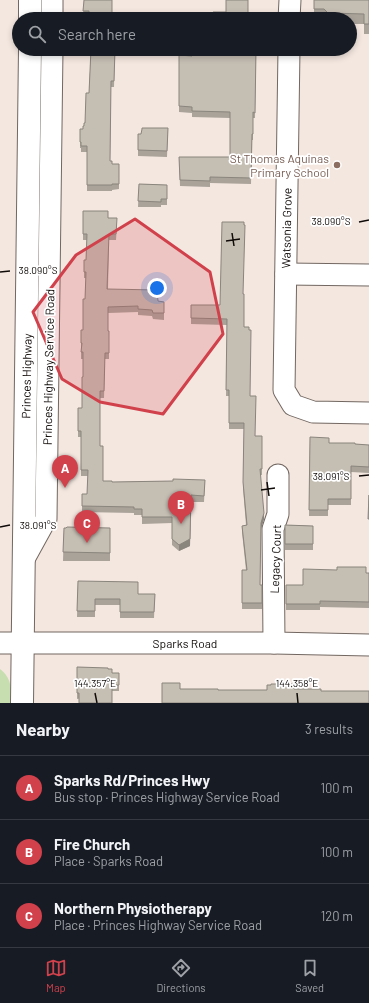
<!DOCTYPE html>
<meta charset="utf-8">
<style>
body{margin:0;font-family:Barlow,sans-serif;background:#20242c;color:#f1f3f6}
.you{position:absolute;left:157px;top:288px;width:14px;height:14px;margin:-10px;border:3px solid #fff;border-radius:50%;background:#1a73e8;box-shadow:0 0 0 6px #1a73e833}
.badge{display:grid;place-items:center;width:26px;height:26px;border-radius:50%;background:#d1414c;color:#fff;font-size:13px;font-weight:700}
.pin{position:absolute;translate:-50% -33px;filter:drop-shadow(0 1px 2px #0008)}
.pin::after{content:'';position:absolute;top:21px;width:14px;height:12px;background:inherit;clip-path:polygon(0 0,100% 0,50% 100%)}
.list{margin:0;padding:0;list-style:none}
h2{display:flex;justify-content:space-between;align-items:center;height:52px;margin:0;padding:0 16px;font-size:17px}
h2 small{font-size:13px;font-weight:400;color:#9ea1a6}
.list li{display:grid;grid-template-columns:26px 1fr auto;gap:12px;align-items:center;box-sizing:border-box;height:64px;padding:0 16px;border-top:1px solid #363941}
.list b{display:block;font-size:15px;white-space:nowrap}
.list p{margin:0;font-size:13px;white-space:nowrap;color:#9ea1a6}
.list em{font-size:13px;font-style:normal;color:#9ea1a6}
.icon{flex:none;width:22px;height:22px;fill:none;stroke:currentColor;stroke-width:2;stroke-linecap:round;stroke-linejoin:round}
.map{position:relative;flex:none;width:369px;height:703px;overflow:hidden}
.search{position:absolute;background:#171b24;box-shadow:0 2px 6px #0003;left:12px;right:12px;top:12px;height:44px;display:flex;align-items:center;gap:10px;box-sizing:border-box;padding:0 14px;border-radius:22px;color:#9ea1a6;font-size:15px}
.sheet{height:244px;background:#171b24}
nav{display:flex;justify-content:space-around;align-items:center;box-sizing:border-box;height:56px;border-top:1px solid #363941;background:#171b24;font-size:11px;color:#9ea1a6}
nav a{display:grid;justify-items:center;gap:2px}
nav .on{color:#d1414c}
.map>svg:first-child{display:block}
.green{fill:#c7dfb0}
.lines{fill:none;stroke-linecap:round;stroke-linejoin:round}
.minor-casing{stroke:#726761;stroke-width:23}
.highway-casing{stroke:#726761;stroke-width:24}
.minor{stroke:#fff;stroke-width:21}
.highway{stroke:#fff;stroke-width:22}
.wall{fill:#a9a39a}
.shaded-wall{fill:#8a857d}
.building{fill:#c5beb3;stroke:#8a857d}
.marked{fill:#d1414c;fill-opacity:0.2;stroke:#d1414c;stroke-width:3;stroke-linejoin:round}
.ticks{fill:none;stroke:#100b09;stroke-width:1.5}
.education-dot{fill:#8d6e63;stroke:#fff;stroke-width:1.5}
.labels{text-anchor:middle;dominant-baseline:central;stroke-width:3.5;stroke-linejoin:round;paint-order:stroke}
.education-label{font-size:12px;fill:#785e54;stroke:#fff;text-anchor:end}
.street-label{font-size:12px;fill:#100b09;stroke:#fff}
.ticks-label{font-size:10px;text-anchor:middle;fill:#100b09;stroke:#fff;stroke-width:3.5;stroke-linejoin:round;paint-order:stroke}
</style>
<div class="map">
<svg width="369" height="703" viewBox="0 0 369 703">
<rect width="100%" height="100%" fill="#f4e7e0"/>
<!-- green -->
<path class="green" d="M0,669c12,9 11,20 12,34h-12z"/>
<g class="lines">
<defs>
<g id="minor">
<path d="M52,19v-19"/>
<path d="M289,19l1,-19"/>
<path d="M289,49l-5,341 9,15 20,7 56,1"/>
<path d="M286,274l83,1"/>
<path d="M24,559l22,-40 6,-470"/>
<path d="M0,643h274l95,2"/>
<path d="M274,643l-1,-114 5,-15v-39"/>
</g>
<g id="highway">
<path d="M30,19v-19"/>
<path d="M22,703l8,-654"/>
</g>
</defs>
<!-- minor casing -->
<use href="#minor" class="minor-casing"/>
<!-- highway casing -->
<use href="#highway" class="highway-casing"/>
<!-- minor -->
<use href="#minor" class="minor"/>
<!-- highway -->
<use href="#highway" class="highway"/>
</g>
<!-- wall -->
<g class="wall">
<path d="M84,0h28l-23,17h-6z"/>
<path d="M314,0h55v34h-5v-10h-14v-5h-36z"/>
<path d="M91,49h35v2l-11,-1 -1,37h-3l-1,74 2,3h7v25l-7,1v1h-25v-39h-6v-4h-1v-6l5,-19 4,-30z"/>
<path d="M256,49l-1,69h-2v22h-1l-1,44 -41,-1v4l-30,-1 -1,-29h51v-39l-38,-1v-4l-13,-1v-57l13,1 34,-5z"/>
<path d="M168,128l-1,29 -29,-1v-22h3z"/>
<path d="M139,184l28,1v20h-6v2h-23z"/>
<path d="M83,211l25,7 9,7 -1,15h-7l-1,49 50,12 6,1v18l-11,-1 -1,-3 -14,-1v-3l-30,1v18h1v28h-4l-1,39h-4v48l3,35 9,1 61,-1 32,-1 -1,22h-13l-1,44 -11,5 -7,-6v-22l-30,1v-9h-8v-2l-52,-1v-18h5l1,-18h-7v-39h-3v-29h4l1,-31v-18h-2v-29h2l2,-31 1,-21h-2v-6l2,-12 1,-20h-4z"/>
<path d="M243,294l1,33 6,69 5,40h7v39h-2l4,44 -3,10 -1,56h2v24h-20v-39h4l-4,-38v-6l4,-1 -3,-37 1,-59h-15v-33h-3l1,-71 -36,-1v-19h29z"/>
<path d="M310,437l19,6 40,2v28l-18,-1v33h-23v11h-19z"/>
<path d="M285,525l28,1v24h-28z"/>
<path d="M64,528h46v33h-47z"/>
<path d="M366,573h3v35l-49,-1v3h-34v-25h17z"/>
<path d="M78,581l60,13h17l-1,24h-34v-13h-25v12h-18z"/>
<path d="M77,667l31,2 4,4h7v18h-7l-35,8z"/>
</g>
<!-- shaded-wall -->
<g class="shaded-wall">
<path d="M191,495l-1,51 -11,5v-6z"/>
<path d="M264,513v6l-3,10v-6z"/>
</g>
<!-- building -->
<g class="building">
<path d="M84,0h28v18l14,1h-37v-8h-6z"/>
<path d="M226,0h22v19h-35v-7h13z"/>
<path d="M314,0h55v24h-5v-10l-36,-1 -4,-4h-10z"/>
<path d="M91,49h24l-1,32h-3l-1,80h2v3h7v20h-7v1h-25v-39h-6v-4h-1v-13h3v-3h1v-3h1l1,-30h3z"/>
<path d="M226,49h30l-1,64 -2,-1v22h-1l-1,44 -41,-1v4l-30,-1 -1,-23h51v-45l-38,-1v-4l-13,-1v-51l13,1v-5h34z"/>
<path d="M142,128h26l-1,23 -29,-1v-16h3l1,-5z"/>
<path d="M139,184l28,1v14h-6v3l-23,-1z"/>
<path d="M83,211h25v7h9l-1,16h-7l-2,55 50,1 1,11 6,1v11h-11l-1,-3 -14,-1v-3l-30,1v24h1v22h-4l-1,38h-4v55h3v35h9v1l61,-1v-2l32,1 -1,16 -13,-1 -1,44 -11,6 -7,-6v-22h-30v-8h-8v-2l-52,-1v-12h5l1,-24h-7v-39h-3v-23h4v-31h1v-25h-2l1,-9h-1v-13h2v-31h2l1,-27h-2v-12h2l1,-26h-4z"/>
<path d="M222,222h22v3h1l-2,69h1v33h5v3h2l-1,66h6l-1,40h7v33h-2l4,44 -3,10 -1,62h2v18h-20v-33h5l-5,-44 5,-1 -4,-43 1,-59h-15v-33h-3l1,-71 -36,-1v-13h29z"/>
<path d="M310,437l19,1v5h26v1l14,1v22l-18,-1v33h-23v11h-19z"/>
<path d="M369,495v24h-1z"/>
<path d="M285,525l28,1v18h-28z"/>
<path d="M67,527l43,1v25l-47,-1 1,-24h2z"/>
<path d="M337,567h29v6h3v29l-49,-1v3h-34v-19h17v-16l34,1z"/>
<path d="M78,581l60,1v12h17l-1,18h-34v-13h-25v12h-18z"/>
<path d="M77,667l31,1v1h4v4h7v12h-7v18h-33v-10h-2z"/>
<path d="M162,683h18v6h38v1h49v-5h4v-1h23v5h27v2h48v12h-207z"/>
</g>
<!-- marked area -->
<path class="marked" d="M135,219l75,53 13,62 -60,80 -63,-12 -38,-23 -29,-67 43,-57z"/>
<!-- ticks -->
<path class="ticks" d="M359,222l10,-2M232,233l2,13M226,241l14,-2M0,272l10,-1M359,476l10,-1M267,482l2,14M261,490l14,-2M0,527l10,-2M95,693l2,10M297,693l1,10"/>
<!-- markers -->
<circle class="education-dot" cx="337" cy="165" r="4"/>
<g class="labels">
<!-- education labels -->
<g class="education-label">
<text x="329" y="158">St Thomas Aquinas<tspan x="329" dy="14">Primary School</tspan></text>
</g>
<!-- street labels -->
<g class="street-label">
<text transform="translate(286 228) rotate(-89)">Watsonia Grove</text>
<text transform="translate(48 367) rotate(-89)">Princes Highway Service Road</text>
<text transform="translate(26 376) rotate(-89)">Princes Highway</text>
<text transform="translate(275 559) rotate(-88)">Legacy Court</text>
<text x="185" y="643">Sparks Road</text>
</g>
</g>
<g class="ticks-label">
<text x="331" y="225">38.090°S</text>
<text x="38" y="274">38.090°S</text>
<text x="331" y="480">38.091°S</text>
<text x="38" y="529">38.091°S</text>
<text x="95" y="687">144.357°E</text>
<text x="297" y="687">144.358°E</text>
</g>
</svg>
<div class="you"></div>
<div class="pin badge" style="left:65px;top:488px">A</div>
<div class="pin badge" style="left:181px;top:524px">B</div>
<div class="pin badge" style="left:87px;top:543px">C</div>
<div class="search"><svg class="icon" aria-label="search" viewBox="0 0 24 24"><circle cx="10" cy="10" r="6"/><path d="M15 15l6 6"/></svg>Search here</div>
</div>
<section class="sheet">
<h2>Nearby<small>3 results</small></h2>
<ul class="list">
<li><span class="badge">A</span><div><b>Sparks Rd/Princes Hwy</b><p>Bus stop · Princes Highway Service Road</p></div><em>100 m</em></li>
<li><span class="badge">B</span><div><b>Fire Church</b><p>Place · Sparks Road</p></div><em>100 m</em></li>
<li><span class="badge">C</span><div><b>Northern Physiotherapy</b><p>Place · Princes Highway Service Road</p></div><em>120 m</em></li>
</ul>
</section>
<nav>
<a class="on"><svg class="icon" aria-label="map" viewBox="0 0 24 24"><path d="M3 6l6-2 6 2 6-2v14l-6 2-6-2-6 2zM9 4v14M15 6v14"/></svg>Map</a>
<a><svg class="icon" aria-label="directions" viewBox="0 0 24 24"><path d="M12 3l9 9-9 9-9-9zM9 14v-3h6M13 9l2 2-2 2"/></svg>Directions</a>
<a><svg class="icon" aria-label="saved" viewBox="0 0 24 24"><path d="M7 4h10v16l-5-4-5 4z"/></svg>Saved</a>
</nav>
